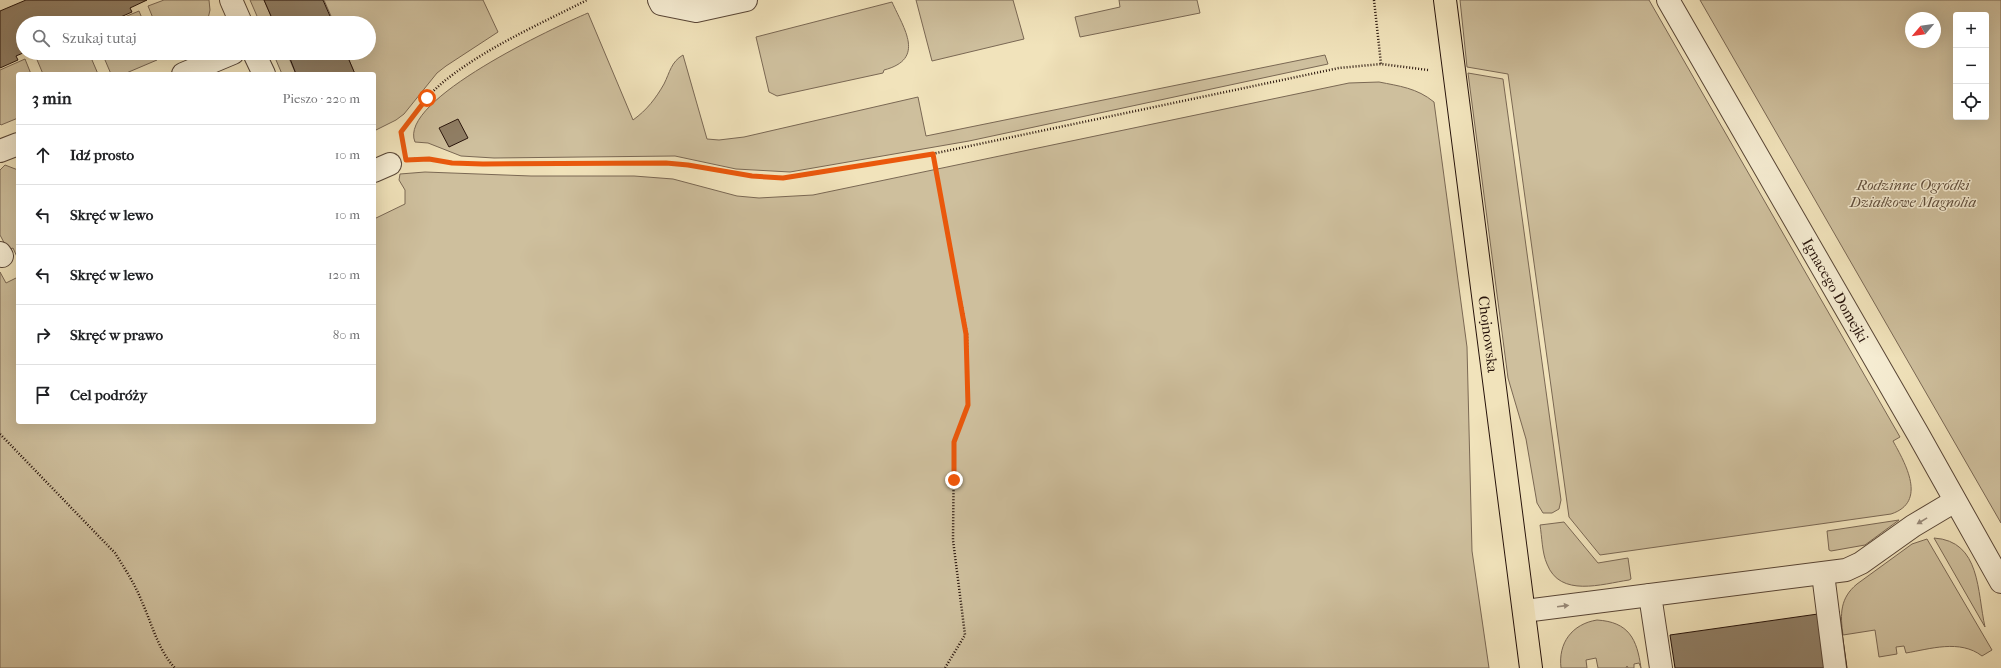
<!DOCTYPE html>
<html lang="pl">
<meta charset="utf-8">
<style>
body{margin:0;font-family:"IM FELL French Canon",serif;background:#f6f6f6;color:#202124}
.controls{position:absolute;right:12px;top:12px;display:grid;overflow:hidden;border-radius:4px;box-shadow:0 4px 16px #0002}
.controls button{width:36px;height:36px;display:grid;place-items:center;padding:0;border:0;border-bottom:1px solid #e0e0e0;background:#fff;color:#202124;font:20px sans-serif}
.compass{position:absolute;left:1905px;top:12px;width:36px;height:36px;border-radius:50%;background:#fff;box-shadow:0 4px 16px #0002;rotate:241deg}
.stop{position:absolute;width:12px;height:12px;margin:-9px;border:3px solid #ea580c;border-radius:50%;background:#fff}
.stop.end{background:#ea580c;border-color:#fff;box-shadow:0 1px 4px #0008}
.list{margin:0;padding:0;list-style:none}
h2{display:flex;justify-content:space-between;align-items:center;height:52px;margin:0;padding:0 16px;font-size:17px}
h2 small{font-size:13px;font-weight:400;color:#757577}
.list li{display:grid;grid-template-columns:26px 1fr auto;gap:12px;align-items:center;box-sizing:border-box;height:60px;padding:0 16px;border-top:1px solid #e0e0e0}
.list b{display:block;font-size:15px;white-space:nowrap}
.list em{font-size:13px;font-style:normal;color:#757577}
.icon{flex:none;width:22px;height:22px;fill:none;stroke:currentColor;stroke-width:2;stroke-linecap:round;stroke-linejoin:round}
.map{position:relative;flex:none;width:2001px;height:668px;overflow:hidden}
.search{position:absolute;background:#fff;box-shadow:0 4px 16px #0002;left:16px;top:16px;width:360px;height:44px;display:flex;align-items:center;gap:10px;box-sizing:border-box;padding:0 14px;border-radius:22px;color:#757577;font-size:15px}
.panel{position:absolute;background:#fff;box-shadow:0 4px 16px #0002;left:16px;top:72px;width:360px;height:352px;border-radius:4px}
.map>svg:first-child{display:block}
.green{fill:#cebf9d;stroke:#7a6854;fill-rule:evenodd}
.building{fill:#907f66;stroke:#26120a}
.lines{fill:none;stroke-linecap:round;stroke-linejoin:round}
.minor-casing{stroke:#594636;stroke-width:24}
.major-casing{stroke:#26120a;stroke-width:24}
.path{stroke:#26120a;stroke-width:2.5;stroke-dasharray:1 2;stroke-linecap:butt}
.minor{stroke:#f6edd3;stroke-width:22}
.major{stroke:#f1e3bb;stroke-width:22}
.oneway{fill:#988a79}
.route{stroke:#ea580c;stroke-width:5}
.labels{text-anchor:middle;dominant-baseline:central;stroke-width:3;stroke-linejoin:round;paint-order:stroke}
.park-label{font-size:15px;font-style:italic;fill:#614f3d;stroke:#f6edd3}
.street-label{font-size:15px;fill:#26120a;stroke:#f6edd3}
</style>
<div class="map">
<svg width="2001" height="668" viewBox="0 0 2001 668">
<rect width="100%" height="100%" fill="#f1e3bb"/>
<filter id="stains"><feTurbulence type="fractalNoise" baseFrequency=".005" numOctaves="4"/><feColorMatrix values="0 0 0 0 .2 0 0 0 0 .09 0 0 0 0 .02 0 0 0 .5 -.17"/></filter>
<radialGradient id="worn" r=".72"><stop offset=".6" stop-color="#630" stop-opacity="0"/><stop offset="1" stop-color="#630" stop-opacity=".3"/></radialGradient>
<!-- green -->
<g class="green">
<path d="M164,0h45l1,10 -3,13h-52l-7,-17z"/>
<path d="M250,0h14l10,23h-14z"/>
<path d="M324,0h159l15,32 -52,34 -9,7 -33,41 -8,6 -20,10 -2,-5v-51h-19l-9,-21h23v-30h-35z"/>
<path d="M916,0h97l11,39 -92,22z"/>
<path d="M1119,0h78l3,13 -120,24 -5,-20 45,-10z"/>
<path d="M1460,0h189l251,437 -7,4c12,22 35,61 -2,73l-291,41 -31,-38 -61,-443 -41,-7z"/>
<path d="M1700,0h301v523zM1956,15h30v102h-30zM1911,18h24v24h-24z"/>
<path d="M892,2c12,27 34,57 -8,68l-1,3 -106,23 -8,-4 -13,-55z"/>
<path d="M139,11l5,12h-34z"/>
<path d="M588,13l45,107c14,-10 23,-22 31,-36 6,-12 7,-22 19,-29l24,84 12,1 25,-3 174,-40 8,39 399,-81 3,9 -359,77 -179,31 -54,-3 -61,-13 -181,2 -33,-2 -33,-13 -13,-1c-18,-42 142,-116 173,-129z"/>
<path d="M38,53h51l9,21h-55l-8,-19z"/>
<path d="M102,53h55l2,4 -2,3 -33,14h-13z"/>
<path d="M273,53h19l-4,3 8,18h-14z"/>
<path d="M25,59l6,15h-13v44l-17,7 -1,-1v-54z"/>
<path d="M1468,73l35,6 58,421 -2,9 -7,4h-9l-6,-10 -11,-64 -18,-61z"/>
<path d="M1379,82c20,4 38,6 55,20l33,245 5,204 17,117h-1489v-396l6,11 12,-6v145h356v-203l31,-15v-14l-6,-10 1,-6 25,-2 106,4h103l39,3 64,17 22,2 54,-3 536,-112z"/>
<path d="M5,165l13,5v89l-5,-11 -5,2 -8,-15v-65z"/>
<path d="M1899,520l-34,25 -34,6 -2,-1 -2,-19z"/>
<path d="M1564,522l34,41 30,-5 3,21 -2,1c-27,4 -69,18 -82,-16 -5,-11 -5,-27 -7,-39z"/>
<path d="M1934,538c47,3 43,54 51,89z"/>
<path d="M1927,539l65,111 -10,6c-22,-17 -52,-7 -76,-3l-2,-7 -8,1 1,7 -18,3 -4,-27 -32,5c-3,-21 -3,-37 14,-51l55,-40z"/>
<path d="M1597,620c32,2 40,19 44,48l-2,-5 -5,1v4h-6l-1,-2 -1,2h-28l-2,-10 -10,2 1,8h-26c-3,-25 11,-44 36,-48z"/>
</g>
<!-- building -->
<g class="building">
<path d="M26,0h121l-17,8 2,4 -25,11h-4l-2,-4 -8,4h-70v30l-7,3 2,4 -18,8v-57z"/>
<path d="M264,0h59l10,23h-59z"/>
<path d="M293,53h53l9,21h-59l-7,-18z"/>
<path d="M458,119l10,19 -19,9 -10,-19z"/>
<path d="M1839,611l8,57h-172l-5,-33z"/>
</g>
<g class="lines">
<defs>
<g id="minor">
<path d="M231,0l10,23"/>
<path d="M659,0l2,4 35,7 50,-11"/>
<path id="s1" d="M1668,0l250,434 83,148"/>
<path d="M254,53l10,21"/>
<path d="M183,74l50,-21"/>
<path d="M0,151l18,-7"/>
<path d="M374,171l16,-7"/>
<path d="M0,253l2,3"/>
<path d="M1823,574l12,94"/>
<path d="M1524,611l126,-16"/>
<path d="M1661,668l-11,-73 196,-25 15,-7 52,-37 42,-25"/>
</g>
<g id="major">
<path id="s2" d="M1445,0l86,668"/>
</g>
</defs>
<!-- minor casing -->
<use href="#minor" class="minor-casing"/>
<!-- major casing -->
<use href="#major" class="major-casing"/>
<!-- path -->
<g class="path">
<path d="M1374,0l7,64"/>
<path d="M403,142l-2,-10c12,-17 25,-35 41,-49 43,-35 96,-58 145,-83"/>
<path d="M933,154l34,180 1,71 -14,37 -1,98 12,95 -20,33"/>
<path d="M414,159h15l23,4 31,1 183,-1 22,2 64,11 31,2 17,-2 127,-21 412,-87 42,-4 47,6"/>
<path d="M0,434l115,119c10,16 20,31 27,49 10,22 16,48 33,66"/>
</g>
<!-- minor -->
<use href="#minor" class="minor"/>
<!-- major -->
<use href="#major" class="major"/>
</g>
<!-- one-way arrows -->
<defs><path id="oneway-solid" d="M-6-.8H1V-3.2L6.5 0L1 3.2V.8H-6Z"/></defs>
<g class="oneway">
<use href="#oneway-solid" transform="translate(1922 521) rotate(149)"/>
<use href="#oneway-solid" transform="translate(1563 606) rotate(-7)"/>
</g>
<g class="lines">
<!-- route -->
<path class="route" d="M427,98l-26,34 5,28 23,-1 23,4 31,1 183,-1 22,2 64,11 31,2 150,-24 33,180 2,71 -14,37v38"/>
</g>
<g class="labels">
<!-- park labels -->
<g class="park-label">
<text x="1913" y="185">Rodzinne Ogródki<tspan x="1913" dy="17">Działkowe Magnolia</tspan></text>
</g>
<!-- street labels -->
<g class="street-label">
<text stroke="none"><textPath href="#s1" startOffset="335">Ignacego Domejki</textPath></text>
<text stroke="none"><textPath href="#s2" startOffset="337">Chojnowska</textPath></text>
</g>
</g>
<rect width="100%" height="100%" filter="url(#stains)"/>
<rect width="100%" height="100%" fill="url(#worn)"/>
</svg>
<div class="controls">
<button>+</button>
<button>−</button>
<button><svg class="icon" aria-label="locate" viewBox="0 0 24 24"><circle cx="12" cy="12" r="6"/><path d="M12 2v4M12 18v4M2 12h4M18 12h4"/></svg></button>
</div>
<svg class="compass" viewBox="-18 -18 36 36"><path d="M0-13l5 13h-10z" fill="#e53935"/><path d="M0 13l5-13h-10z" fill="#757577"/></svg>
<div class="stop" style="left:427px;top:98px"></div>
<div class="stop end" style="left:954px;top:480px"></div>
<div class="search"><svg class="icon" aria-label="search" viewBox="0 0 24 24"><circle cx="10" cy="10" r="6"/><path d="M15 15l6 6"/></svg>Szukaj tutaj</div>
<section class="panel">
<h2>3 min<small>Pieszo · 220 m</small></h2>
<ul class="list">
<li><svg class="icon" aria-label="ahead" viewBox="0 0 24 24"><path d="M12 20V5M6 11l6-6 6 6"/></svg><div><b>Idź prosto</b></div><em>10 m</em></li>
<li><svg class="icon" aria-label="left" viewBox="0 0 24 24"><path d="M17 20v-9H6M10 6l-5 5 5 5"/></svg><div><b>Skręć w lewo</b></div><em>10 m</em></li>
<li><svg class="icon" aria-label="left" viewBox="0 0 24 24"><path d="M17 20v-9H6M10 6l-5 5 5 5"/></svg><div><b>Skręć w lewo</b></div><em>120 m</em></li>
<li><svg class="icon" aria-label="right" viewBox="0 0 24 24"><path d="M7 20v-9h11M14 6l5 5-5 5"/></svg><div><b>Skręć w prawo</b></div><em>80 m</em></li>
<li><svg class="icon" aria-label="arrive" viewBox="0 0 24 24"><path d="M6 21V4h12l-3 4 3 4H6"/></svg><div><b>Cel podróży</b></div></li>
</ul>
</section>
</div>
